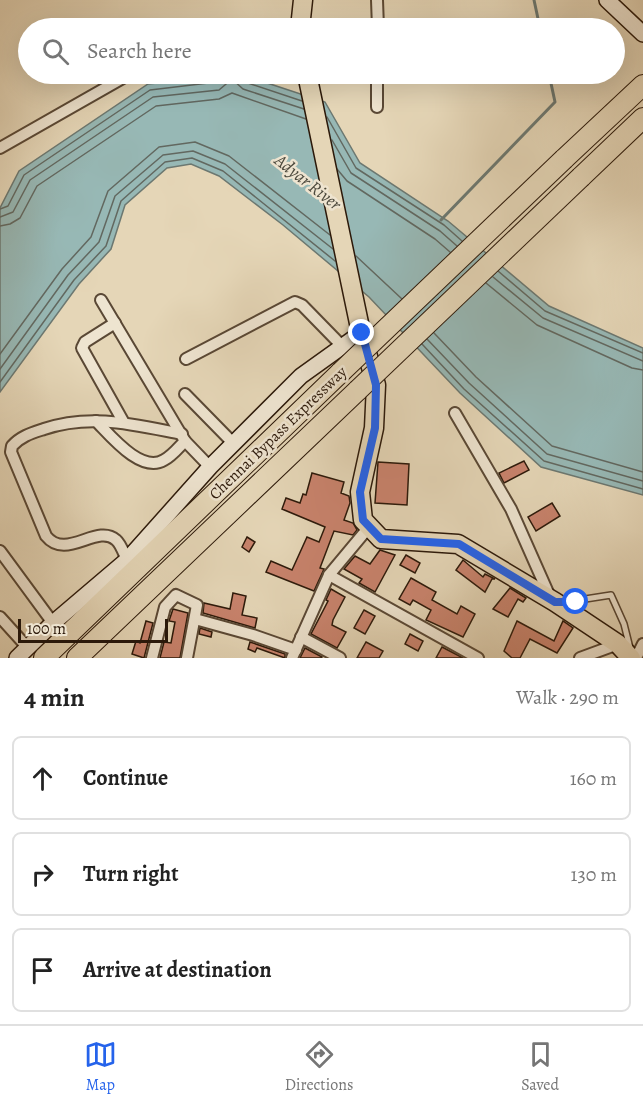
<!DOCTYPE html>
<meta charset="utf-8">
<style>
body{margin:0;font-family:Alegreya,serif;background:#f2f2f2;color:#222}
.scale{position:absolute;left:18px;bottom:15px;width:150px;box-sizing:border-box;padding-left:6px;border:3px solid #2c190a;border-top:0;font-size:16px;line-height:21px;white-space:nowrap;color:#2c190a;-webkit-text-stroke:4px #eee4d0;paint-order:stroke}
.stop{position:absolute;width:18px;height:18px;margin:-14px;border:4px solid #2563eb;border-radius:50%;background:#fff}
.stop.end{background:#2563eb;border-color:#fff;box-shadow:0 2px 6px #0008}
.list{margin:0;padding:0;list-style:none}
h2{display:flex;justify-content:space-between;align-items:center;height:78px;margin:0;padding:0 24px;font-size:26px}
h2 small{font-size:20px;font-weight:400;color:#767676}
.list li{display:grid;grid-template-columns:39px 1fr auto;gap:18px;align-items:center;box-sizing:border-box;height:84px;margin:0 12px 12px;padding:0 12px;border:2px solid #e0e0e0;border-radius:9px}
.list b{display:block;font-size:22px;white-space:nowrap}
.list em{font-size:20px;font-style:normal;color:#767676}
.icon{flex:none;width:33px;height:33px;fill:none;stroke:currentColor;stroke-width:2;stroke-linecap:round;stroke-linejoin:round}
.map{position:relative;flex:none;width:643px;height:658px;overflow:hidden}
.search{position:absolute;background:#fff;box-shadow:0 6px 24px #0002;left:18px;right:18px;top:18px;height:66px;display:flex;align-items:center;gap:15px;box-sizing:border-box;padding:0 21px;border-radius:33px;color:#767676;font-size:22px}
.sheet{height:366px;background:#fff}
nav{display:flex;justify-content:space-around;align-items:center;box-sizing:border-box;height:84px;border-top:2px solid #e0e0e0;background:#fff;font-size:16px;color:#767676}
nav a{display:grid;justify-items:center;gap:3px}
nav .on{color:#2563eb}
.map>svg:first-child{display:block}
.water{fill:#97b8b5;stroke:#6c7871;stroke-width:1.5}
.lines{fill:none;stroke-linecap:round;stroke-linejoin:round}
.shore{stroke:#626860;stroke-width:1.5}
.stream{stroke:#6c7871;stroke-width:3}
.building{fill:#c9836d;stroke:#2c190a;stroke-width:1.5}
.lane-casing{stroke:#5a4835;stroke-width:8}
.street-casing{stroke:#5a4835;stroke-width:14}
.secondary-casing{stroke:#2c190a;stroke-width:18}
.primary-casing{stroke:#2c190a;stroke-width:21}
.highway-casing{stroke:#2c190a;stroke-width:22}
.lane{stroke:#eee4d0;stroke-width:5}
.street{stroke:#eee4d0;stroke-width:10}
.secondary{stroke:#eee4d0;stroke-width:15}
.primary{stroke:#e5d6b7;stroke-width:18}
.highway{stroke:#e5d6b7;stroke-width:20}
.highway-bridge-casing{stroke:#2c190a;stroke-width:22;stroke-linecap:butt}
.highway-bridge{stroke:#e5d6b7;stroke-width:20}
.route{stroke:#2563eb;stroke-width:8}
.labels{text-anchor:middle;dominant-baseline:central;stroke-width:5;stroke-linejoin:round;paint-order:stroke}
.street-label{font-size:16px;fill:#2c190a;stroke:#eee4d0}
.water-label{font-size:18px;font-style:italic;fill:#4c493d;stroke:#eee4d0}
</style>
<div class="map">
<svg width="643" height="658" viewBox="0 0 643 658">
<rect width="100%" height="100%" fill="#e5d6b7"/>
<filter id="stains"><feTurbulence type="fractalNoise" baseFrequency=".00333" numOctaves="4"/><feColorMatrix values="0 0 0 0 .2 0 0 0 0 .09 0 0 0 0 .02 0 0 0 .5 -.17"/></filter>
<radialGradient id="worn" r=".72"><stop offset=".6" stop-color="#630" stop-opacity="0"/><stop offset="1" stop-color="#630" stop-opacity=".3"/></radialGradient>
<!-- water -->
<path class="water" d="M240,74l85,28 35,61 88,58 101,85 94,42v147l-102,-28 -81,-74 -91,-96 -86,-72 -64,-49 -28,-12 -24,4 -42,37 -14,44 -32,35 -79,108v-184l19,-37 129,-87z"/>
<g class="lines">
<!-- shore -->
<g class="shore">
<path d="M241,74l4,8 57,19"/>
<path d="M327,117l29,51 88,57 18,16"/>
<path d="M332,140l19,33 89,58 17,15"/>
<path d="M337,169l10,12 88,58 15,13"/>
<path d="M0,209l8,-3 16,-31 126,-85 67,-8 6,-8"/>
<path d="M0,217l13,-5 17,-32 123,-83 66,-7 13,-11 11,10 61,20"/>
<path d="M0,226l10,-2 10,-6 17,-32 119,-80 63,-7 13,-6 74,26"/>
<path d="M356,256l46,43"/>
<path d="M498,271l47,40 98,42"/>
<path d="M493,277l50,41 100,43"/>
<path d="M486,283l51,42 95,43 11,2"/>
<path d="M434,333l42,44 76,69 91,26"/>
<path d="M427,339l42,44 78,71 96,27"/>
<path d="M422,344l42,45 80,72 99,28"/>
<path d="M0,354l62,-85 29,-32 17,-46 51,-44 36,-5 34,14 101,79"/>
<path d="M0,369l68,-94 31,-33 16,-46 48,-41 30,-4 32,13 108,85"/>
<path d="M0,382l74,-102 32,-34 15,-45 44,-39 27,-4 31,13 112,90"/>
</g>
<!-- stream -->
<g class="stream">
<path d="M534,0l6,28"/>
<path d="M441,220l114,-118 -6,-28"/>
</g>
</g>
<!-- building -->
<g class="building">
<path d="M524,461l5,9 -25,13 -5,-10z"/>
<path d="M378,462l31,2 -2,41 -32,-2z"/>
<path d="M312,473l32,9 -3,11 8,3 1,7 -6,17 9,3 4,7 -4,5 -19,-4 -14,37 4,1 -10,22 -48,-19 5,-11 21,9 15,-33 12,5 6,-15 -43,-18 4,-11 14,5 3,-9 3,1z"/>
<path d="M552,503l8,13 -24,15 -8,-14z"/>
<path d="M247,537l8,5 -6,10 -7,-5z"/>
<path d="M380,550l15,5 -20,37 -16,-9 3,-4 -18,-10 11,-13 15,8z"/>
<path d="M406,555l14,8 -5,10 -15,-8z"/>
<path d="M463,560l20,17 2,-3 10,5h-3l-7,13 -29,-22z"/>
<path d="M411,578l25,14 -4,8 25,14 4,-8 14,8 -12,23 -37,-17 5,-10 -18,-10 -3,5 -11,-6z"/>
<path d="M510,588l16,10 -3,4 -5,-3 -10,18 -15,-8z"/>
<path d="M331,589l14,8 -12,23 -1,5 14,7 -9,16 -26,-14 17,-33 -2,-1z"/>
<path d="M233,593l13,3 -4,19 15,3 -2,10 -52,-15 1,-10 26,6z"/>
<path d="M173,609l15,4 -8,45h-20l4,-16 7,1 4,-21 -6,-1z"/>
<path d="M364,610l11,6 -10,18 -11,-6z"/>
<path d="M146,621l7,2 -9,35 -12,-4 4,-13 4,2z"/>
<path d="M517,621l37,20 9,-20 10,7 -16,25 -27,-14 -10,19h-8l-8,-7z"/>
<path d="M200,628l12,4 -1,5 -12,-3z"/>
<path d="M410,634l13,7 -5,10 -13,-7z"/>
<path d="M250,642l35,12v4l-28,-10 -2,4 -7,-3z"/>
<path d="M366,642l17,9 -4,7h-22z"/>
<path d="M442,647l21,11h-27z"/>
<path d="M305,648l17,9 -1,1h-21z"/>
</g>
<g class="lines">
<defs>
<path id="lane" d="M566,602l45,-7 13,29 6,24"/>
<g id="street">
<path d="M377,0l1,28"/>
<path d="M377,74v33"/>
<path d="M0,148l130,-74"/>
<path d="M101,300l84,141 25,26"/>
<path d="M115,323l-30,19 -3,6 42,75"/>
<path d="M186,359l109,-57 7,3 40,41"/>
<path d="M185,394l48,49"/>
<path d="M455,413l56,96 39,88"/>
<path d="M96,421c14,14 45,53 68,39 8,-4 15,-13 21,-19"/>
<path d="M0,551l53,72"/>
<path d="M127,560c-3,-6 -6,-16 -11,-20 -19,-17 -50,21 -70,-4l-35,-84 1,-6c9,-10 20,-13 32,-17 47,-16 91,-4 138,5"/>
<path d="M329,575l149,83"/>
<path d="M0,617l28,31"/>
<path d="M195,619l58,16 43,15"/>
<path d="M301,637l39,21"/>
<path d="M152,658l13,-51 11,-12 21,10 -10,53"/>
<path d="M292,658l37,-83 40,-48"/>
<path d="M580,658l38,-14"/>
<path d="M636,658l7,-14"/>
</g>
<g id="secondary">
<path d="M607,0l36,34"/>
<path d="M17,658l36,-35 74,-63 83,-93 91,-91 60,-43"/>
</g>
<g id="primary">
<path d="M300,28l3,-28"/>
<path d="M307,74l53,254 16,57 -2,43 -14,64 3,28 18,19 77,5 97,58 63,42 13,14"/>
</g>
<g id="highway">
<path d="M564,159l79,-74"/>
<path d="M581,177l62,-59"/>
<path d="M44,658l297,-286"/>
<path d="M77,658l281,-268"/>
</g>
</defs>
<!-- lane casing -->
<use href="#lane" class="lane-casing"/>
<!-- street casing -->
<use href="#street" class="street-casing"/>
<!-- secondary casing -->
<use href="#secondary" class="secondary-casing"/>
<!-- primary casing -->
<use href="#primary" class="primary-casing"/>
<!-- highway casing -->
<use href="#highway" class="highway-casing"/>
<!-- lane -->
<use href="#lane" class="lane"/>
<!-- street -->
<use href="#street" class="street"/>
<!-- secondary -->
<use href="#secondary" class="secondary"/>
<!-- primary -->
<use href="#primary" class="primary"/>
<!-- highway -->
<use href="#highway" class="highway"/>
<defs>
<g id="highway-bridge">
<path d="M341,372l223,-213"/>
<path d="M358,390l223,-213"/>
</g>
</defs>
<!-- highway-bridge casing -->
<use href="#highway-bridge" class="highway-bridge-casing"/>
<!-- highway-bridge -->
<use href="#highway-bridge" class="highway-bridge"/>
</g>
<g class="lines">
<!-- route -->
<path class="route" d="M362,333l14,52 -1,43 -15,64 3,28 18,19 78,5 96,58h21"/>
</g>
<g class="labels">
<!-- street labels -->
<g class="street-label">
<text transform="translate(278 433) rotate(-44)">Chennai Bypass Expressway</text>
</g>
<!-- water labels -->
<g class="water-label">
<text transform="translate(308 182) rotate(38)">Adyar River</text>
</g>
</g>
<rect width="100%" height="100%" filter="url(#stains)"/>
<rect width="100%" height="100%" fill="url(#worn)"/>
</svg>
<div class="scale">100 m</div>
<div class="stop" style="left:576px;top:602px"></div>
<div class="stop end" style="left:362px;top:333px"></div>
<div class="search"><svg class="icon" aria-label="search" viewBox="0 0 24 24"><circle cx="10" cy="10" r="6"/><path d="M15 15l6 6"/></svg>Search here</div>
</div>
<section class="sheet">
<h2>4 min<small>Walk · 290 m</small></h2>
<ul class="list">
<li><svg class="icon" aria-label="ahead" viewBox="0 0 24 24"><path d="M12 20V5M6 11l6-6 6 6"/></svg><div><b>Continue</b></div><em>160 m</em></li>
<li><svg class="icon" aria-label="right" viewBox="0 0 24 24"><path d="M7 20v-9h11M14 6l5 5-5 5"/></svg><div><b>Turn right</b></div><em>130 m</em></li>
<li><svg class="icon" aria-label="arrive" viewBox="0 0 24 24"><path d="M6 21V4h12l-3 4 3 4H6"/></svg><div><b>Arrive at destination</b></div></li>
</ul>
</section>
<nav>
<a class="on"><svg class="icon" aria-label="map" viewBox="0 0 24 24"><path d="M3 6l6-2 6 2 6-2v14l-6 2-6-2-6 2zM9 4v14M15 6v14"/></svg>Map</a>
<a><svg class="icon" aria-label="directions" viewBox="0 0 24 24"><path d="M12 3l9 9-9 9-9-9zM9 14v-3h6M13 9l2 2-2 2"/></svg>Directions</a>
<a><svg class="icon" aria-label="saved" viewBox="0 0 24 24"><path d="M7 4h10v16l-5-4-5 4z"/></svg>Saved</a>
</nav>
